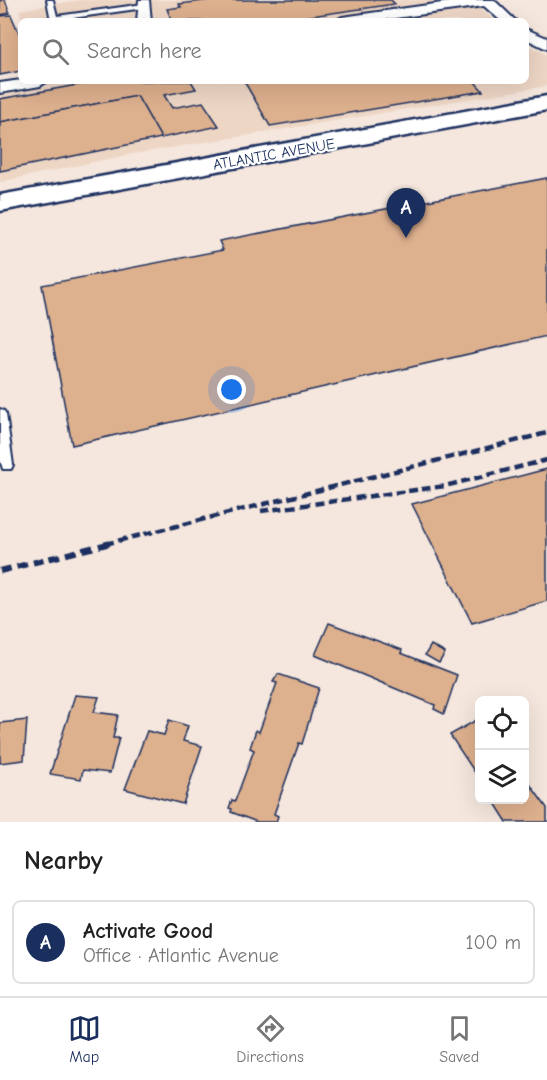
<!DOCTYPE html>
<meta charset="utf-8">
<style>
body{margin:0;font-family:"Comic Neue",sans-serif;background:#f2f2f2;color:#222}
.controls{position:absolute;right:18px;bottom:18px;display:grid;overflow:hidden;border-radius:9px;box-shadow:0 6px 24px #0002}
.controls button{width:54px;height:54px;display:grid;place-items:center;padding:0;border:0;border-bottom:2px solid #e0e0e0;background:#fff;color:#222;font:30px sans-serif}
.you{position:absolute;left:232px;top:390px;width:21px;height:21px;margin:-15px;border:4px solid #fff;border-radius:50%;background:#1a73e8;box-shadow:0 0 0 9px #1a73e833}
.badge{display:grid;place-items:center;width:39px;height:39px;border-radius:50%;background:#1b2f5e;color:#fff;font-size:20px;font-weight:700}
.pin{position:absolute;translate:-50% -50px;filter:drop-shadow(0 2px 3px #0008)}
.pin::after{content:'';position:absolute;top:32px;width:21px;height:18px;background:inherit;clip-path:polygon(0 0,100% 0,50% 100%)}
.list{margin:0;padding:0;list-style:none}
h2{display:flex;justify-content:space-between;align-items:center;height:78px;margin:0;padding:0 24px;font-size:26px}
h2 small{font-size:20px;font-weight:400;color:#767676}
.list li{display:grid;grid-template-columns:39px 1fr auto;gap:18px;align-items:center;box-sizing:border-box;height:84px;margin:0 12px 12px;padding:0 12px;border:2px solid #e0e0e0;border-radius:9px}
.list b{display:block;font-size:22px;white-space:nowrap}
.list p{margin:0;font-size:20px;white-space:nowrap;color:#767676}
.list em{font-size:20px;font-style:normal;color:#767676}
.icon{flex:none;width:33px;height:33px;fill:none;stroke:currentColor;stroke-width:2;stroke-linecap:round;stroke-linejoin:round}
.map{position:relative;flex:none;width:547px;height:822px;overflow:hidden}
.search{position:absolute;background:#fff;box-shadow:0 6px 24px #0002;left:18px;right:18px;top:18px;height:66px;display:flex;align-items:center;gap:15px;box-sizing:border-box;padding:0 21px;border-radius:9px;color:#767676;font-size:22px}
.sheet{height:174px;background:#fff}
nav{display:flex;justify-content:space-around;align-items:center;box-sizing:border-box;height:84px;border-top:2px solid #e0e0e0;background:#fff;font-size:16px;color:#767676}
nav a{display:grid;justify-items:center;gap:3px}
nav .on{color:#1b2f5e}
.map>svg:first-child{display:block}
.built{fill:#eed6c5}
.building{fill:#ddb08e;stroke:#1b2f5e;stroke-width:1.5}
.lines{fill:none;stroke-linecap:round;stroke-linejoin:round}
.lane-casing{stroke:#1b2f5e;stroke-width:4}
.street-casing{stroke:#1b2f5e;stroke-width:4}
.secondary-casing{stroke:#1b2f5e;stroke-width:5}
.lane{fill:#fff;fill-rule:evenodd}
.street{fill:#fff;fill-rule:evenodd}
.secondary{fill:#fff;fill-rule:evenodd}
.rail-far1{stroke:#1b2f5e;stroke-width:4.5;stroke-dasharray:9 4.5;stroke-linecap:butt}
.rail{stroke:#1b2f5e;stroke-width:6;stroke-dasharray:11 6;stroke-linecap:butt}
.labels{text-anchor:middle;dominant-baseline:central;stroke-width:4.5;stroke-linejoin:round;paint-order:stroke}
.far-street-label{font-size:15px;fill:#1b2f5e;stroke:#fff}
</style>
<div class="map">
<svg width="547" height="822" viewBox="0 0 547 822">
<rect width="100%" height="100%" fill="#f5e7dd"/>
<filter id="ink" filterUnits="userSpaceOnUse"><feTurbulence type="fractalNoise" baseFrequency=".0167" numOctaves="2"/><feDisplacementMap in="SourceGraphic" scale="12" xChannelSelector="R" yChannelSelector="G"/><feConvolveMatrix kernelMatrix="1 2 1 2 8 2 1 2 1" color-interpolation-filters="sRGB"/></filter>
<g filter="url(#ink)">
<!-- built -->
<g class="built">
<path d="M80,0h390l25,21h-472l-4,-11z"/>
<path d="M526,44l21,11v31l-420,69 -127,27v-88l47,-8 -1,-5h480z"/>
</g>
<!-- building -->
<g class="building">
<path d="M0,0h5l5,13 -10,2z"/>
<path d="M211,0h180l4,4 -119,17h-104l-5,-12 14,-2 -2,-3z"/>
<path d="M11,15l10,23v33l-21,4v-59z"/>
<path d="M99,81h92l5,8 -32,6 8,13 31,-6 16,24 -58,12 -24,-42 -137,26v-23z"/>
<path d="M244,81h230l9,10 -213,35z"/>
<path d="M137,96l24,42 -161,33v-49z"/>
<path d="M547,178v158l-475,109 -30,-160 181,-35 -4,-9z"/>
<path d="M547,469v132l-75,22 -60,-119z"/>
<path d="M329,623l73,27 -1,3 56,22 -13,39 -10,-5 1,-4 -120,-50z"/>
<path d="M431,645l14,8 -6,10 -14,-8z"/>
<path d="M278,674l41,14 -17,56 -3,-1 -25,71 4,2 -2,6h-19l-26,-10 1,-3 -3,-1 3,-8 3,1 19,-51 -4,-2 6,-18 3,2 18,-49 -4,-1z"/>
<path d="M75,695l24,2 -5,15 24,3 -5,23h6l-9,35 -27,-3 -2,9 -31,-5z"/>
<path d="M480,718v62l-30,-45z"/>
<path d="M27,720l-3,40 -24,3v-40z"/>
<path d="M169,720l19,6 -5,15 19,5 -19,58 -58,-15 22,-58 17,4z"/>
<path d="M524,776l23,32v14h-40l-14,-22h31z"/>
</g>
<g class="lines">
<defs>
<g id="lane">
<path d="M47,0h6l4,16 87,-12 4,2 -4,2 -93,13z"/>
<path d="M0,409l4,2 2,3 7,51 -2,4h-8l-3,-9z"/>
</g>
<g id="street">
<path d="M139,0h10l2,21h-14z"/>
<path d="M464,0h30l22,21h-15l-17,-15 -111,15h-38l7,-4z"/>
<path d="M526,29l21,9v11l-21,-10z"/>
<path d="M21,80v1h27l-8,5 -40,7v-10z"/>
</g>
<path id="secondary" d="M547,96v14l-547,101v-16z"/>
</defs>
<!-- lane casing -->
<use href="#lane" class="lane-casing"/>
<!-- street casing -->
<use href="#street" class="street-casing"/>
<!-- secondary casing -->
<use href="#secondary" class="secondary-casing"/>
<!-- lane -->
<use href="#lane" class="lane"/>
<!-- street -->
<use href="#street" class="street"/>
<!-- secondary -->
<use href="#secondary" class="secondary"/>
<!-- rail-far1 -->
<g class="rail-far1">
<path d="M261,511l184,-25 102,-26"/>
<path d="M105,544l442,-111"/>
</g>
<!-- rail -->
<path class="rail" d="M0,571l111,-28"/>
</g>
</g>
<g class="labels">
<!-- far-street labels -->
<g class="far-street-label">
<text transform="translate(274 154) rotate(-10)">ATLANTIC AVENUE</text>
</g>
</g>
</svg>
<div class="controls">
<button><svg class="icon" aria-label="locate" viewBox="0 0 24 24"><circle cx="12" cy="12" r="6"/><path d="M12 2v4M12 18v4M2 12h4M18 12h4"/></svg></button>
<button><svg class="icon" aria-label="layers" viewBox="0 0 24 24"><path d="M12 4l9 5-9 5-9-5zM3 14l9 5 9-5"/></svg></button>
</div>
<div class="you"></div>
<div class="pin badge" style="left:406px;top:238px">A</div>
<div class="search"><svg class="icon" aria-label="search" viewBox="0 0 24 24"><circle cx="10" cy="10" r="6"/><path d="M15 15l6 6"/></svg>Search here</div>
</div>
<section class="sheet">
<h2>Nearby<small></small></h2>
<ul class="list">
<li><span class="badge">A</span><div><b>Activate Good</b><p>Office · Atlantic Avenue</p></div><em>100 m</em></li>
</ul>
</section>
<nav>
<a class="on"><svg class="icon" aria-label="map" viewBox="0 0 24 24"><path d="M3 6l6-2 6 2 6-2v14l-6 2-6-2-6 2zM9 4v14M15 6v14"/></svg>Map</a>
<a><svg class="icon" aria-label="directions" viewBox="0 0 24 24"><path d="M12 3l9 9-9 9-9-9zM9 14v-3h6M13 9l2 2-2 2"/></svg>Directions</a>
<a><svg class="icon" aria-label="saved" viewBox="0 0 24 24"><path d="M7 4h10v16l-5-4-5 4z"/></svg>Saved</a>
</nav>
